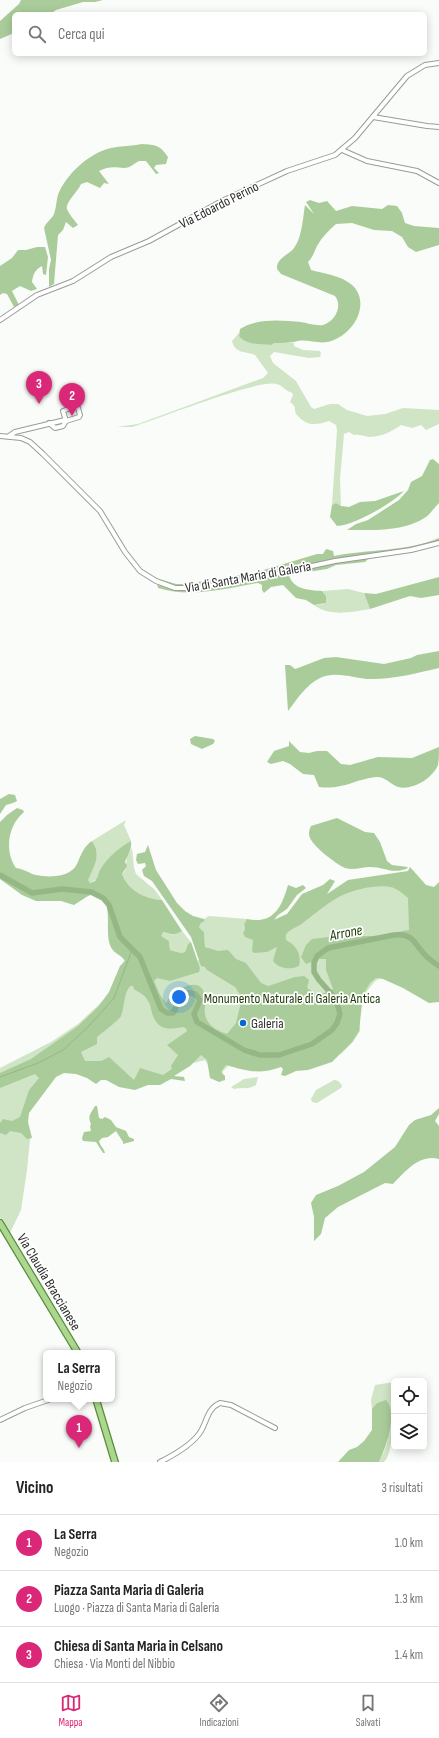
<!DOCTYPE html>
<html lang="it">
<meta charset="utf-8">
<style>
body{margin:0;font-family:"Sofia Sans Condensed",sans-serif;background:#f6f6f6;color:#222}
.controls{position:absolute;right:12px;bottom:12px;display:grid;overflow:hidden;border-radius:6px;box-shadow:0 2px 10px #0003}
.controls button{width:36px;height:36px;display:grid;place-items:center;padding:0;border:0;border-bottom:1px solid #e0e0e0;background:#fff;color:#222;font:20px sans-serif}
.you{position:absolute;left:179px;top:997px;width:14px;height:14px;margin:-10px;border:3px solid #fff;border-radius:50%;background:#1a73e8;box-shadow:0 0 0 6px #1a73e833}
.badge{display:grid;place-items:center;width:26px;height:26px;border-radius:50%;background:#db2777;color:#fff;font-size:13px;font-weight:700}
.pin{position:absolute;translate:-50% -33px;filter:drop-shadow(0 1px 2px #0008)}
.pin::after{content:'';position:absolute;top:21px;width:14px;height:12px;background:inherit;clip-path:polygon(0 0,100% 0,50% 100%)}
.popup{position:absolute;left:43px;top:1350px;width:72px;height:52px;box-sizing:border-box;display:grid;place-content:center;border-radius:6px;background:#fff;filter:drop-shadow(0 1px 3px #0005);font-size:13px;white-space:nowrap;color:#767676}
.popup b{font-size:15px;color:#222}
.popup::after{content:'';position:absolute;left:50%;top:100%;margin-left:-8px;border:8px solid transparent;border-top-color:#fff}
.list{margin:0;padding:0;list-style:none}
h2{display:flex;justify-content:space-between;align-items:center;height:52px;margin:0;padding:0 16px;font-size:17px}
h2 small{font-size:13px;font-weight:400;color:#767676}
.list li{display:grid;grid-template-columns:26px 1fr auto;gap:12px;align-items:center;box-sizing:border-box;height:56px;padding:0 16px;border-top:1px solid #e0e0e0}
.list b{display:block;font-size:15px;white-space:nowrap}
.list p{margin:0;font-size:13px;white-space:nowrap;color:#767676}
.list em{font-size:13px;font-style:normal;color:#767676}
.icon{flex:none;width:22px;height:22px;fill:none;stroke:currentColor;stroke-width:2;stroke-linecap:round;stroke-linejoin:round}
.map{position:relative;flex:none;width:439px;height:1462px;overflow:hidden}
.search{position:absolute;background:#fff;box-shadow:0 2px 10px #0003;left:12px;right:12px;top:12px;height:44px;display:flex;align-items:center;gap:10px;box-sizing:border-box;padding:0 14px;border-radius:6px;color:#767676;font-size:15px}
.sheet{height:220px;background:#fff}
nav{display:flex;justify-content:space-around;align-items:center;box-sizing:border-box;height:56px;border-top:1px solid #e0e0e0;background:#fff;font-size:11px;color:#767676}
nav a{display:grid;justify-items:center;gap:2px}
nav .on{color:#db2777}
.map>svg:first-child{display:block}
.green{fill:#d0e5c5}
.forest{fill:#aacc9a;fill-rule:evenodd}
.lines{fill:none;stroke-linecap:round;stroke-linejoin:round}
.stream{stroke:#95b785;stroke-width:1}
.river{stroke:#95b785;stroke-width:5.5}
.minor-casing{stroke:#999c98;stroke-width:6}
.major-casing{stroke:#5b8b3d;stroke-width:8}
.minor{stroke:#fff;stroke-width:4}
.major{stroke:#abd78f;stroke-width:5.5}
.poi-dot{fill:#0a65ce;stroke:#fff;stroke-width:1.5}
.labels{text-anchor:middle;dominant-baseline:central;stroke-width:3.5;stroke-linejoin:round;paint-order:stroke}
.street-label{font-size:14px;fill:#2e2f2d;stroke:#fff}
.park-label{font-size:14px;fill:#1c3b06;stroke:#fff}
.poi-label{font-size:14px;fill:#2e2f2d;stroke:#fff;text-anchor:start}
.water-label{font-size:15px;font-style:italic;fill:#1c3b05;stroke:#fff}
</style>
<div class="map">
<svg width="439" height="1462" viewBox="0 0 439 1462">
<rect width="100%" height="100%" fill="#f9fcf8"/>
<!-- green -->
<g class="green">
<path d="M239,333v3l35,7h20v3l9,4 17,1 1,2 -1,4 -11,1 -35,-6 -4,4 3,7 23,18 15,26 3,2 16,-5h8l9,6 20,6 18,-2 18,-6 36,2v14l-13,6 -5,-5 -9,3 -11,-3c-10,7 -20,12 -32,12 -6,-1 -9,-3 -15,-2l-5,-3 -5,2 -4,45 1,27 -5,-3 -4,2 5,-75 -1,-5 -7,-4c-12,4 -22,6 -32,-6 -3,-3 -1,-6 -3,-9 -1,-2 -3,-3 -4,-4l3,-7 -1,-2c-6,-2 -10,-8 -16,-9 -18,-5 -119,35 -144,43h-15l21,-3 125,-46 5,-5 -13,-18c-10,-4 -20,-1 -23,-14z"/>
<path d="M348,589l16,4 6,16c-19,3 -40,8 -56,-4l10,-1 2,-8 -4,-5z"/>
<path d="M126,820l-2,5 7,16c-15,8 -29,22 -34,38l-7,4 -3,-3c7,-14 15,-25 5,-39z"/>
<path d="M132,848l2,20 2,6 19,16 7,10c-17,-1 -34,-10 -40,-26l3,-3 2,-14z"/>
<path d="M386,881l42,25 -44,70 -9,5 -8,10 -7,16v24l-7,11 -11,11 -9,5 -52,7h-52l-6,6 -1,6 -5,1 -12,-18 -15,4 -13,9 -39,11 -73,-14 -16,9 -16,19 -8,26 5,15 -3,31 -6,40 -11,23 -10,-16v-149l51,-26 27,-18 29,-27 17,-36 6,-5 66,7 12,-15 -3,-1 -1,-15 -5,-5 2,-4 4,-2 -1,-2 5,-3 38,3 -3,5 1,5 -2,4 91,-39z"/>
<path d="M182,931l9,11 -3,2 -3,8 -4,1 -11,-3 -1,-9 -9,-5 3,-4c7,3 12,4 19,-1z"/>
<path d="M258,1077l-2,8c-7,5 -15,2 -22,4l-3,-2 13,-8z"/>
<path d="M334,1080c4,0 6,2 8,6l-1,2 -24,15 -5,-1 -1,-3 5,-9z"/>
<path d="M394,1382v54c-5,8 -3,19 -10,26h-5l5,-10 4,-13 -11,-36 -5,7 -1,-10 4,-15z"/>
</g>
<!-- forest -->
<g class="forest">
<path d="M21,0h82l-8,2h-12l-27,8 -6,4h-36v19l-14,6v-18l19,-17z"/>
<path d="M142,144c14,1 18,1 26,13l-2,7 -10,1 -2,3 5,5 -3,1 -10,-13h-7c-5,2 -8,7 -15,7 -10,-1 -15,-2 -25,3l10,13 -5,-1 -4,5 -13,-6 -6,2c-2,6 -16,19 -14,25 2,5 7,11 11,16l-5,3 -7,-6 -3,8 -5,5 -4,49 -5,3v-18l2,-9 -7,-32c2,-6 8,-9 10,-14 3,-8 2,-17 6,-24 10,-19 30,-37 51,-42 10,-2 21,-2 31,-4z"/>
<path d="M310,200l9,3 8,-2 9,10 16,-5 30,3 6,-4 9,1 5,7 3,10 9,3 25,2v17l-23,7 -8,-5 -6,-10 -10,-6 -18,-1 -22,-7 -16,1c-7,6 -14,13 -19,22 -3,6 -4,11 -9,16l3,8c14,4 34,6 44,18 15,20 -4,47 -24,53 -11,4 -22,-2 -33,0 -8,2 -16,2 -24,2l-3,2c-11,-1 -25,0 -32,-9l1,-7c17,-11 41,-9 61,-7 6,1 15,4 22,3 12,-3 20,-19 12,-29l-54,-22 -4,-5c-1,-11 12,-14 17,-21 8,-10 9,-31 11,-43l9,9 -8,-12z"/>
<path d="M37,247h8l3,10 -2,18 -3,-1 -1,-8c-7,4 -9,8 -10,16l5,7 -6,2 -11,-5 -8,5 7,14 -5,2 -7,-13 -4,-1 -3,2v-29l12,-8 6,-8h8z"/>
<path d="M433,459l6,5v39c-4,4 -8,10 -13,14 -22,15 -53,13 -79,13l9,-6 12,-4 31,-20 9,-10 3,-8 11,-6 8,-16z"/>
<path d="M404,491c-11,12 -51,35 -67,35l-7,-9 2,-12 4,-2 5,3 8,1 11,-5 15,-1z"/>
<path d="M439,538v3l-15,5 -51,8 -8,8 -29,3 -9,4 -38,6c4,15 21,15 33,16l4,5v7l-12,2 -8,-5 -10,-2 -13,-13 -12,2 -7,6 -2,-3v-5l-4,-2c-33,6 -68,15 -100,5l-2,-10 20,6h10l71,-12 60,-18h6l3,-5 7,2 1,5c34,-7 72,-4 105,-18z"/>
<path d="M439,577v18l-18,3 -11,-2 -40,13 -6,-16 12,1z"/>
<path d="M439,651v17c-22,5 -44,11 -67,11 -17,0 -36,-9 -52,-1 -13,6 -23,21 -32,33l-3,-46h5l5,4 3,-1 26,-10 12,-1 48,7 27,-6 6,-3z"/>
<path d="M195,736l18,3 2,2 -2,3 -11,5 -11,-5 -1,-5z"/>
<path d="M289,741l11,11 9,1 8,-2h10l14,13 9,1 28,-8 34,1 27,-11c0,5 0,13 -1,18 -5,13 -26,26 -40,22 -8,-3 -13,-11 -22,-10 -21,2 -32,13 -57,10l-5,-12 -11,-1 -13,-10 -7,-3 -12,3 -4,-2 7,-11 15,-5z"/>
<path d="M9,794l6,1 2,6 -4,2 -7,2 -6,9v-15z"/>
<path d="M17,808l6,2 1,2c-16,13 -20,39 -8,56 9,1 14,6 20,7 14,3 35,2 41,-11 4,-9 7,-18 15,-23 10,14 2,25 -4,39l2,3 5,-2c3,-3 3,-7 5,-11 7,-12 19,-23 31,-29 1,9 -3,13 -6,21l2,4 -5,8c6,16 23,25 40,26l20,31c-7,5 -12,3 -19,1l-2,4 8,5 1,9 11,3 4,-1 3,-8 3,-2 9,26 -1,4 -29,9 -13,-3 -3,3 6,14 6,8c2,-2 3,-6 5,-8 10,-8 30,-19 34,1 2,9 -3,14 2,24 3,7 13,12 20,14l9,-11 6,-25 -7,-11 -28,-17 -2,-3 -4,-1 -10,-29 -39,-56 -8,-5 -2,-6 4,-4 -1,-3 -7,1 -2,-4 1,-6 8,-2 3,-7 8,25 21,33 8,8 8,5 11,3 1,2 -4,2 -2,4 5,5 1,15 13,4 10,-1 8,9 10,4 15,20 7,3 27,-9 9,-1 5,4 -2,8 8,5h9l9,-4 -7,-19v-11h-7l-13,5 -5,-7 5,-12 6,-6c20,-3 40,-3 60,-3 12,0 25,-4 37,-6l-1,-32c-13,-12 -19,-13 -36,-11 -32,4 -44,17 -68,35 -6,6 -21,8 -18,18 10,5 16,14 13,26 -9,4 -20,3 -26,-5l4,-14 -10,5 -13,1 -2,-2 1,-11 -8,-3 -2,-4 2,-4 -1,-5 3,-5c27,6 35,-13 41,-34l8,3 7,-3 3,3 -9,7 -10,14 -9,6 -4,5 13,-6 15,-20 21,-9 7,-6 5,2 -8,13 21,-14 60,-9 2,-4 16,18 8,2 5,-5v120l-10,1 -26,-15 -20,-9 -7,-1 -6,5 -7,12 -4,36 -7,11 -20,20 -24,8 -12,1 -11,5 -4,-1 2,-6 -2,-2c-22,8 -34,4 -55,-2l-5,7 4,4v4l-6,2 -9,-4 -3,-18 -6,-5 -11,11 -16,10 10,1 1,4 -14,-2 -11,6h-12l-13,5 -16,-3 -13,-7h-5l-5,4 -9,-6 -11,-4 -12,-1 -8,4 -27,36 -1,9 4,16 -5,1 -6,-6 -11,-2 -4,4 -6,-2v-10l3,-4 9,2 8,-4 9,-27 10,-12 -4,-4 -35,14v-15l31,-14 47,-33 20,-19 11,-15 11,-26 5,-5c-4,-7 -12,-7 -15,-16 -6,-16 5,-45 -14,-52l-8,3 -14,9 -13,-4h-25l-14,-6 -22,-16v-57l7,-7zM130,986h3l1,3c5,4 11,5 14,12 3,4 3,10 5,15 7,16 17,13 31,11l3,3 -1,2 -19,13 11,10 -7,11 1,3 -9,6 -23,-7 -6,12 -25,-23 -8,4h-16l-4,-9 16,-8v-7c5,-4 22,-17 24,-21 4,-10 2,-21 9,-30z"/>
<path d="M337,818l28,14 9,1 6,9 7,19 5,4 16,2 -2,2c-16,5 -21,-2 -36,-2 -8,0 -17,4 -25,1 -9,-4 -31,-21 -35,-30 -2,-4 -1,-8 1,-12z"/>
<path d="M95,1106h2l2,12 3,1 3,-2 6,3 5,7 10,4 3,6 5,2v2l-11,3v-2l-7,-11 -8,6 -6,1 -3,3c1,5 5,7 6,12h-2l-7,-11 -13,-1 -1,-3 2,-6 7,-1 -1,-5 1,-2c-4,-8 0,-11 4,-18z"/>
<path d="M439,1108v6l-4,7 4,5v33c-20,-5 -33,12 -46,25l-8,-1 -47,24 -13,11 -4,16 -7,7v-24l-3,-14 5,-8 22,-9 26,-14 31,-25 14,-22 6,-5 16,-5z"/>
<path d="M386,1400c12,13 0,48 -7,62h-41l11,-12 8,-3 7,-6 8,-11v-21l5,-6z"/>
</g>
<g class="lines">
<!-- stream -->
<path class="stream" d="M0,1077l38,-14 25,-13 27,-25 24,-27 18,-48"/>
<!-- river -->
<path class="river" d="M0,875l32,18 30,-4 29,3 12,6 6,7 11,32 20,20 21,52 6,4h6c7,-9 1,-25 22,-19l5,6 -6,14 3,8 47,28 16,5h19l33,-11 20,-14 5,-7 3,-9 -4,-15 -17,-19 -5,-8v-9l3,-7 11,-8 66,-13c20,-2 20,9 32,21 4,4 8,7 13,10"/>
<defs>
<g id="minor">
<path d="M373,117l54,9 12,1"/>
<path d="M342,150l25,11 50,10 22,12"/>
<path d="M0,320l37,-25 36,-14 38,-24 38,-16 73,-40 65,-30 48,-16 20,-17 52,-62 18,-11 14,-2"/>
<path d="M76,406l2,2 2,7 -1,2 -13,4 -3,-10z"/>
<path d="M49,423l6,5 8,-2 3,-5"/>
<path d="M0,436l21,2 9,4 13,12 57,57 25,41 15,19 16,10 19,7h23l68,-12 69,-15 76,-11 28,-7"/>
<path d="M9,436l6,-4 50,-12"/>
<path d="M0,1420l25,-12 26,-9"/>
<path d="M160,1462c14,-7 30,-16 39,-28 8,-10 7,-25 21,-31l11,2 44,23"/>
</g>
<g id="major">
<path d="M0,1223l78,130"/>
<path d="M96,1399l19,63"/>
</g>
</defs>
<!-- minor casing -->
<use href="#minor" class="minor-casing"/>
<!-- major casing -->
<use href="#major" class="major-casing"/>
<!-- minor -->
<use href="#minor" class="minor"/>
<!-- major -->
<use href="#major" class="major"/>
</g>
<!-- markers -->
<circle class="poi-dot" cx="243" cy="1023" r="4"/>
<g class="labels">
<!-- street labels -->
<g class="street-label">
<text transform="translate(219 205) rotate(-27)">Via Edoardo Perino</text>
<text transform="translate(248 577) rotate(-10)">Via di Santa Maria di Galeria</text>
<text transform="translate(49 1282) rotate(59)">Via Claudia Braccianese</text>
</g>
<!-- park labels -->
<g class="park-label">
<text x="292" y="998">Monumento Naturale di Galeria Antica</text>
</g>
<!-- poi labels -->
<g class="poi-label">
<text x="251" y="1023">Galeria</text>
</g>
<!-- water labels -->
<g class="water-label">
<text transform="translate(346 933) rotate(-11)">Arrone</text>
</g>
</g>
</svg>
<div class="controls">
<button><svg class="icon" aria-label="locate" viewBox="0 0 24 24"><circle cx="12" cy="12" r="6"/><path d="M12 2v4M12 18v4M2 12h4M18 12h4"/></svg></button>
<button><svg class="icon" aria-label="layers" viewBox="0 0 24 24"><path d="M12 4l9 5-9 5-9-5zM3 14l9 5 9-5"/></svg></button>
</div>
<div class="you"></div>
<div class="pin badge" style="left:79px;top:1448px">1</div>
<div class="popup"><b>La Serra</b>Negozio</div>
<div class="pin badge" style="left:72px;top:416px">2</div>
<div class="pin badge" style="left:39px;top:404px">3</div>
<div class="search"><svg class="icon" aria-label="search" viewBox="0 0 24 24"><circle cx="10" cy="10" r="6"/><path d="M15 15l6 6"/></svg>Cerca qui</div>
</div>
<section class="sheet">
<h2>Vicino<small>3 risultati</small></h2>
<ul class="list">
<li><span class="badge">1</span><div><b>La Serra</b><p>Negozio</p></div><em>1.0 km</em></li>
<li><span class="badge">2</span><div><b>Piazza Santa Maria di Galeria</b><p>Luogo · Piazza di Santa Maria di Galeria</p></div><em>1.3 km</em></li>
<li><span class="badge">3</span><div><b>Chiesa di Santa Maria in Celsano</b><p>Chiesa · Via Monti del Nibbio</p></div><em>1.4 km</em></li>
</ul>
</section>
<nav>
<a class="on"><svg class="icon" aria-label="map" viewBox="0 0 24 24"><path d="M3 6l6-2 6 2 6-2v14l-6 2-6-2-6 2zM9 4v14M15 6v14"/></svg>Mappa</a>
<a><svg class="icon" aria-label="directions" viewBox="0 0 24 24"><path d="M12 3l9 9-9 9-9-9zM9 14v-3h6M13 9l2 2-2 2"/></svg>Indicazioni</a>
<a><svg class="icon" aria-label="saved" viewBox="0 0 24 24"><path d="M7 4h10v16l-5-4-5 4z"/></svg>Salvati</a>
</nav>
